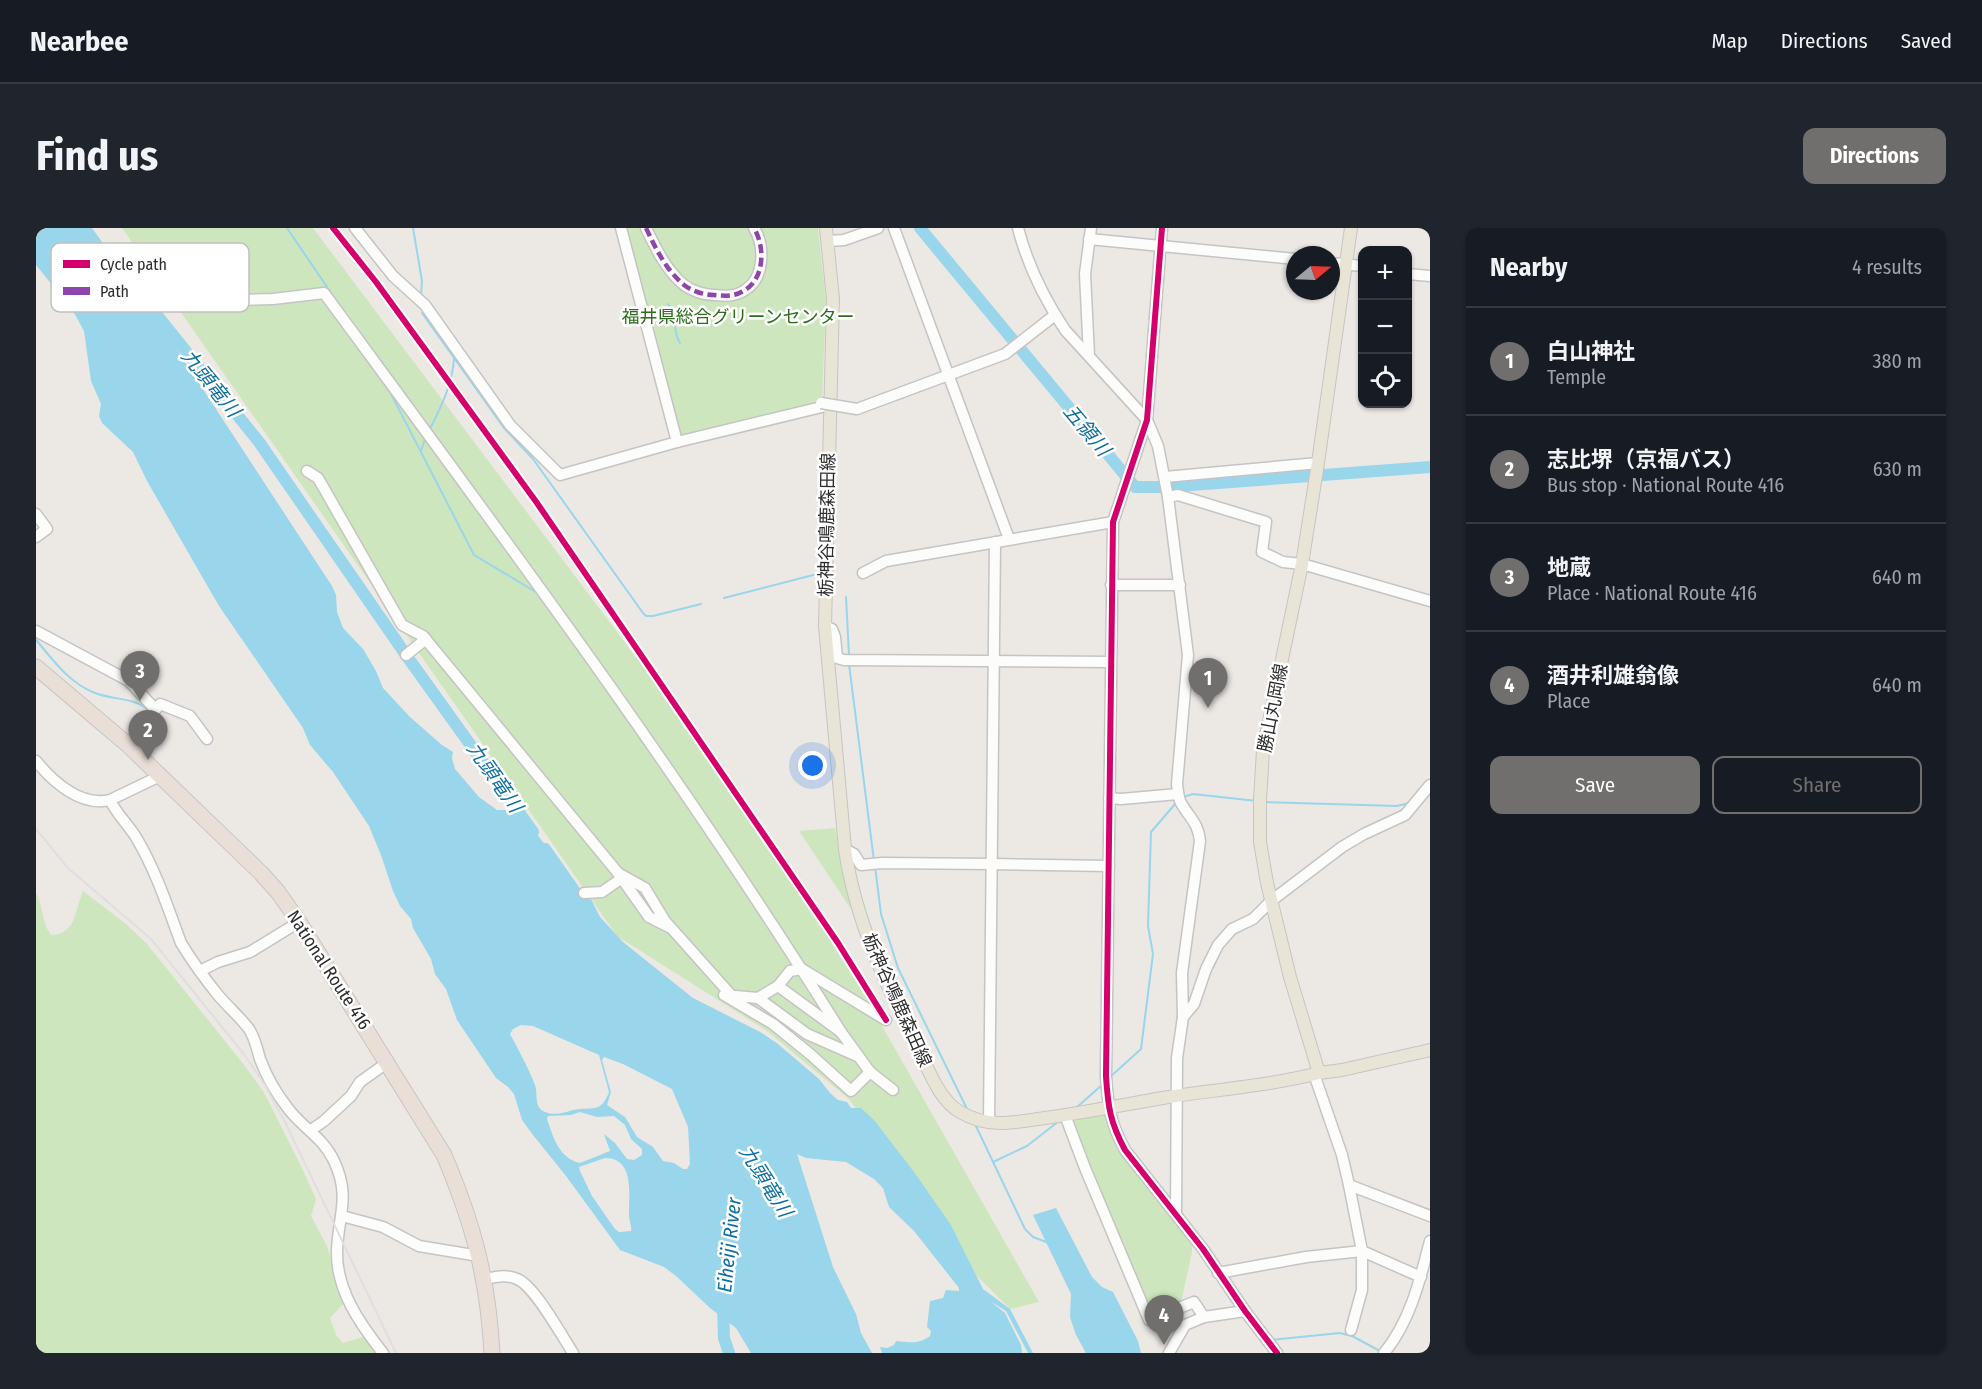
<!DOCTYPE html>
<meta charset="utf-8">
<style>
body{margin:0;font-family:"Fira Sans Condensed","Noto Sans JP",sans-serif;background:#20242c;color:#f1f3f6}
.controls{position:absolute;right:18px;top:18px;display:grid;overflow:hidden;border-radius:12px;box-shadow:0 2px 4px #0004}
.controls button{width:54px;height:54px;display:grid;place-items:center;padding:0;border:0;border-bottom:2px solid #363941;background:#171b24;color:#f1f3f6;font:30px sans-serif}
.compass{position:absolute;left:1250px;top:18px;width:54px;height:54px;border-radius:50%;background:#171b24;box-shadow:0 2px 4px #0004;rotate:71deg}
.you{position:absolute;left:777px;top:538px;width:21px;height:21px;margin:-15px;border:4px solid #fff;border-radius:50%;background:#1a73e8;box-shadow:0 0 0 9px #1a73e833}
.badge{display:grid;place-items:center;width:39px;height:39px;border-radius:50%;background:#706f6e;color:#fff;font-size:20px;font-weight:700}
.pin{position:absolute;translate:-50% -50px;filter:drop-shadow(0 2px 3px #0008)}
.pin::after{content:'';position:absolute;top:32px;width:21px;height:18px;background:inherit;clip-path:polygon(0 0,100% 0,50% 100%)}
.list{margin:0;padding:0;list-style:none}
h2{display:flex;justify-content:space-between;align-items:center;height:78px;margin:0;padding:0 24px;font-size:26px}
h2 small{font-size:20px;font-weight:400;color:#9ea1a6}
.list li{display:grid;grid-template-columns:39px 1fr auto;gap:18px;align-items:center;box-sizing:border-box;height:108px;padding:0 24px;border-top:2px solid #363941}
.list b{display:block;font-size:22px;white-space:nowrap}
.list p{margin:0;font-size:20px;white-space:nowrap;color:#9ea1a6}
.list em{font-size:20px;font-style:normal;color:#9ea1a6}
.actions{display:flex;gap:12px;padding:18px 24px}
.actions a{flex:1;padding:14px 0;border:2px solid #706f6e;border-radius:12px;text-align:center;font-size:21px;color:#706f6e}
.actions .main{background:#706f6e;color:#fff}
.icon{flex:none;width:33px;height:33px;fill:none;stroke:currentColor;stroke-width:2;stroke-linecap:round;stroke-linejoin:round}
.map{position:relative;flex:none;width:1394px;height:1125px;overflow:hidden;border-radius:12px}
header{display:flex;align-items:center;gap:36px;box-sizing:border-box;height:84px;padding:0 30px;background:#171b24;border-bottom:2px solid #363941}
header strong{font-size:28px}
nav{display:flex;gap:33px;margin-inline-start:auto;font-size:21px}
.intro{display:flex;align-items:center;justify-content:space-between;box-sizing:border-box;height:144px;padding:0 36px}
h1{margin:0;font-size:42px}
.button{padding:15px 27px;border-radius:12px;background:#706f6e;color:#fff;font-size:21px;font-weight:700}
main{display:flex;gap:36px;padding:0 36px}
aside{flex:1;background:#171b24;border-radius:12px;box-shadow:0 2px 4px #0004}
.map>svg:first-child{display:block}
.green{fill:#cee6be}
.water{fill:#99d6ec;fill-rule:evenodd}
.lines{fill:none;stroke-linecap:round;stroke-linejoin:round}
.stream{stroke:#99d6ec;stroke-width:2}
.river{stroke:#99d6ec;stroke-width:12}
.minor-casing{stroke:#c5c4c5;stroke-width:13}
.major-casing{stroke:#c6c5c4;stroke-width:14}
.highway-casing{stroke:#c6c5c4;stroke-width:17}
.minor{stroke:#fcfcfb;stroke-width:10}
.major{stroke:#e8e4d6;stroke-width:12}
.highway{stroke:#eadfd6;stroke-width:15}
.rail{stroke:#dfdfe1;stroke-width:2}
.minor-bridge-casing{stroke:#c5c4c5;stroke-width:13;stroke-linecap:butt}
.minor-bridge{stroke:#fcfcfb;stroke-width:10}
.quiet{stroke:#8e44ad;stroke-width:4.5;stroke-dasharray:9 4.5;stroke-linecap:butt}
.cycleway-casing{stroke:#fff;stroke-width:10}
.cycleway{stroke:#d6006c;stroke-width:6}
.labels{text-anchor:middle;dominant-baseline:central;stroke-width:5;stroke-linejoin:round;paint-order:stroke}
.park-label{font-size:18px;fill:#2c6e1b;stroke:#fff}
.street-label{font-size:18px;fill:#2e2e2e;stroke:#fff}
.water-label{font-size:20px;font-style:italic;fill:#0d6fa3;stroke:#fff}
.key{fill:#fff;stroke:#c0c0c0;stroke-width:1.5}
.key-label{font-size:16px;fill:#2e2e2e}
</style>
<header>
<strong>Nearbee</strong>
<nav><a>Map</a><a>Directions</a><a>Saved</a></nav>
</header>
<div class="intro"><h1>Find us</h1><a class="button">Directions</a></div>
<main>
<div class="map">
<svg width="1394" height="1125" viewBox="0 0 1394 1125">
<rect width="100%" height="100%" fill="#ece8e4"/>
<!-- green -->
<g class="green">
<path d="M86,0h191l368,489 151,221 207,364 -29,7 -35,-35 -126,-175 -82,-68 -150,-95z"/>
<path d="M591,0h191l8,74 -4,95 -4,5 -133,33 -8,-3z"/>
<path d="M799,600l16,81 -52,-78z"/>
<path d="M47,663l43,33 21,20 98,122 20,28 36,72 15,33 -5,17 16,30 17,57 -14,15 6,17 7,8 20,-6 13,16h-340v-460c8,14 5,29 15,42 25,0 24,-25 32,-44z"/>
<path d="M1072,880l8,25 76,105v14l-12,55 -31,13 -84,-205z"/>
</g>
<!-- water -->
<g class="water">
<path d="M0,0h56l59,82 181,276 4,9 1,17 6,16 20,21 13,22 7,17 27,29 32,28 11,7 -1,6 3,11 24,28 18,13h8l14,5 10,9 24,31 1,9 6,13 8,8 22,12 10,20 23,25 70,56 69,35 16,11 41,35 11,14 8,7 9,2 4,6h10l13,12 40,52 37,53 32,64 27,20 23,44h-5l-22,-42 -16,-10 15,12 16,32 1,8h-140l-2,-6 7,1 7,-3 2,-4c13,1 22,4 34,-5l1,-5 -4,-4 3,-26 13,-3 3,-8 13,1v-3l-45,-57 -25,-24 -6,-19 -9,-9 -28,-17 -40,-4 -9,-4 36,113 23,47 5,19 11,20h-121l-15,-25 -26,-20 -34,-32 -12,-9 -44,-17 -54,-74 -33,-41 -11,-15 -8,-26 -6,-7 -12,-9 -39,-58 -11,-31 -11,-15 -4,-15 -18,-31 -2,-9 -11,-13 -7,-15 -12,-36 -12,-29 -36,-54 -23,-27 -7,-17 -84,-122 -72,-125 -14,-29 -31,-29 -3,-7 2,-12 -10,-23 -7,-50 -11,-20 -37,-46zM485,797l12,1 66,29 10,37c-7,18 -12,16 -29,17 -12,1 -24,9 -37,2 -9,-5 -5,-17 -8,-26 -7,-18 -16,-34 -25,-51l3,-5zM568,829l19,7 49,25 16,38 2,37 -3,5h-4l-9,-6 -11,-2 -10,-14 -16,-10 -12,-20 -18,-12 4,-13 -9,-32zM544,884l17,5 17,-1 11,9 6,14 11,10v6l-8,5 -7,-1 -12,-16 -11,-9 6,17 -30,12c-21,-5 -27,-26 -33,-44l1,-3 23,-1zM569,930c29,0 24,34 24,54 -1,7 3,12 2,19l-12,1 -4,-3 -23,-33 -12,-25 -1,-4z"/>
<path d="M1020,980l36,69 10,10 11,5 25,49 3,12h-55l-10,-18 -6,-18 1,-23 -38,-79z"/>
</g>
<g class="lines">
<!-- stream -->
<g class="stream">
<path d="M251,0l59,87"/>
<path d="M377,0l9,53 -1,14"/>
<path d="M632,76c10,14 4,27 12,39"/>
<path d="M386,85l82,115 29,31 110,154 3,3h7l48,-12"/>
<path d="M353,162l85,165 62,37"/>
<path d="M394,201c11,-22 23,-46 24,-71"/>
<path d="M385,223l5,-15"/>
<path d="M810,369l3,58"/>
<path d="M688,370l93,-24"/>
<path d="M0,412c18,21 33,43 59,53 17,7 39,4 53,17"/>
<path d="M813,436l25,197"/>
<path d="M1147,569l10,-3 64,7"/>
<path d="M1229,574l132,4 12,-3"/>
<path d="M839,638l6,48 17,54 70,143"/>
<path d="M1073,850l32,-29 12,-95 -5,-28 3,-94 25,-29"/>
<path d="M1040,880l27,-24"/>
<path d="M939,896l50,105 8,8 16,6"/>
<path d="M957,934l34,-16 32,-25"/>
<path d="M1234,1112l70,-7 12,3 28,15"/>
</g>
<!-- river -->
<g class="river">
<path d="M884,0l215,259h30l265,-20"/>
<path d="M87,45l136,169 147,213 127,177"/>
<path d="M509,621l35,50"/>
<path d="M687,1076l1,34 5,15"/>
</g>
<defs>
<g id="minor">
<path d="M319,0l38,48 32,29 85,120 50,50 117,-33 153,-37"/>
<path d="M585,0l56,214"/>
<path d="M610,0c10,21 20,42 38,57 8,6 20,10 30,10 11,1 21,2 31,-5 20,-12 20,-44 9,-62"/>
<path d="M858,0l115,311"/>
<path d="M982,0c9,35 27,72 47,102l82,90 11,26 10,51 20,158 -11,129c1,6 1,14 4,19 9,16 17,19 19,38l-18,132 1,44 -6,41 -1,156"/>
<path d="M1126,0l-15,192 -34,102 -7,554c2,31 4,46 19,74l78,99 42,62 32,42"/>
<path d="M1053,11l206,20"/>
<path d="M792,13l16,-1 34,-12"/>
<path d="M1295,35l31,3"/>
<path d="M1372,46l22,2"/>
<path d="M139,74l98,-3 51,-6c178,242 358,483 517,739"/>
<path d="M1053,128l-4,-82 6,-46"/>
<path d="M821,181l148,-55 50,-39"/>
<path d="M271,243l11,7 84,147 21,11 195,237"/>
<path d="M1129,249l153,-14"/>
<path d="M1132,269l10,-2 88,27 -4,30 21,10 19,2 128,37"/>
<path d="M0,286l11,15 -11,8"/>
<path d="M827,345l23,-12 227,-39"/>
<path d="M1075,357h69"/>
<path d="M789,398l7,3 3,8 2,21 7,2 266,2"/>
<path d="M0,403l93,50 26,28"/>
<path d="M370,427l20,-16"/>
<path d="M92,517l32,-41 30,12 17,23"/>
<path d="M0,533c17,21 45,46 74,39 7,15 19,25 27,39 19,32 31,69 44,104 11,18 24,36 37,52 10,12 22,22 31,34 6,9 8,20 11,30 6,16 16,34 27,48 14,20 36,30 47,54 17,36 4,55 3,90 -1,39 23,73 46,102"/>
<path d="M1073,570l12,1 57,-5"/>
<path d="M74,572l50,-24"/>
<path d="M809,621l9,5 7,11 21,-2 110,1 117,2"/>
<path d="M548,665l18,-1 20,-14"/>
<path d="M633,699l-20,-10 -31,-44 27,15 20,33 66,74"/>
<path d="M164,743l18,-9 32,-10 49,-30"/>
<path d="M742,758l-20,12 49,36 50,22"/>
<path d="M722,770l-34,-3 49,29 37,30 41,37 19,-19"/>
<path d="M1147,789l11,-13 12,-35 12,-24 14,-16 21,-10 18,-18 71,-54 22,-13 41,-19 25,-30"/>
<path d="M850,792l-84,-51 -12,2 -12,15 63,46 29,40 23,18"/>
<path d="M1278,846l28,81 7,30 81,31"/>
<path d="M1029,887l20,53 64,152 45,-18 10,15 41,-6"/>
<path d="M953,894l6,-580"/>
<path d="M275,902l13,-9 27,-25 9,-14 28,-20"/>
<path d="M1313,957l13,66v39l-11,40"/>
<path d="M306,988l41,11 36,19 54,9 6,-2"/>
<path d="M1182,1045l88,-16 56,-6 59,26"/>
<path d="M449,1051c11,-2 21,-5 32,0 17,6 45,57 56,74"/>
<path d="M1133,1125l16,-28 19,-8"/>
<path d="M1348,1125c26,-31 36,-73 46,-112"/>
</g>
<g id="major">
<path d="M790,0l7,71 -8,327 20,223c10,71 41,136 73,200 11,21 21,51 42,63 12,7 26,11 40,11 15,0 30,-3 45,-5 43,-6 87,-15 130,-22 48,-7 97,-11 144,-23"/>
<path d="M1315,0l-33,235 -16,101 -39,186 -3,50v42l7,41 23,94 29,96 23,-3 88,-20"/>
</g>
<path id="highway" d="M0,439l92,78 133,128 17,19 21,30 145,233c29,68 44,123 48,198"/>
</defs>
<!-- minor casing -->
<use href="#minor" class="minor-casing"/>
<!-- major casing -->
<use href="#major" class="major-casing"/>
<!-- highway casing -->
<use href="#highway" class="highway-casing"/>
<!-- minor -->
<use href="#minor" class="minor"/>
<!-- major -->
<use href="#major" class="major"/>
<!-- highway -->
<use href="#highway" class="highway"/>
<!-- rail -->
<path class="rail" d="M0,601l32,39 83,71 92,114 20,29 22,40 111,231"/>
<defs>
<path id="minor-bridge" d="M785,175l36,6"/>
</defs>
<!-- minor-bridge casing -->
<use href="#minor-bridge" class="minor-bridge-casing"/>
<!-- minor-bridge -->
<use href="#minor-bridge" class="minor-bridge"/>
<!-- quiet -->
<path class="quiet" d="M610,0c10,21 20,42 38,57 8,6 20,10 30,10 11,1 21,2 31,-5 20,-12 20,-44 9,-62"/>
<defs>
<g id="cycleway">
<path d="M297,0l43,54 161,221 301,440 48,77"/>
<path d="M1126,0l-15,192 -34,102 -7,554c2,31 4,46 19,74l78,99 42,62 32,42"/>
</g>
</defs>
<!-- cycleway casing -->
<use href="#cycleway" class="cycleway-casing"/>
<!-- cycleway -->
<use href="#cycleway" class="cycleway"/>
</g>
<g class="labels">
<!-- park labels -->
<g class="park-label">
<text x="702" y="89">福井県総合グリーンセンター</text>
</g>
<!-- street labels -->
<g class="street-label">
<text transform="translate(791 297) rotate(-89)">栃神谷鳴鹿森田線</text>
<text transform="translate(1237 480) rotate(-79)">勝山丸岡線</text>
<text transform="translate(293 742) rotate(57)">National Route 416</text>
<text transform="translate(861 772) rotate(66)">栃神谷鳴鹿森田線</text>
</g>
<!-- water labels -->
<g class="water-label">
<text transform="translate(175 155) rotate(51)">九頭竜川</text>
<text transform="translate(1051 202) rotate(50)">五領川</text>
<text transform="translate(459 549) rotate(55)">九頭竜川</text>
<text transform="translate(730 953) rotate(58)">九頭竜川</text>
<text transform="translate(693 1017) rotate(-84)">Eiheiji River</text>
</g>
</g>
<!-- legend -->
<rect x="15" y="15" width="198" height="69" rx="9" class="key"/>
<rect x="27" y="32" width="27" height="8" fill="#d6006c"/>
<rect x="27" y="59" width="27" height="8" fill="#8e44ad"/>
<g class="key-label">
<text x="64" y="42">Cycle path</text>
<text x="64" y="69">Path</text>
</g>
</svg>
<div class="controls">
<button>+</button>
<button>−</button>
<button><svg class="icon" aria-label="locate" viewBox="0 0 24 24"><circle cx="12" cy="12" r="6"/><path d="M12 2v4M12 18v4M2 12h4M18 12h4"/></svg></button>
</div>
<svg class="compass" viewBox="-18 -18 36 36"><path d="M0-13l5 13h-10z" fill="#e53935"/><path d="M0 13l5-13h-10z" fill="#9ea1a6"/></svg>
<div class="you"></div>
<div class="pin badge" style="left:1172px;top:480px">1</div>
<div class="pin badge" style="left:112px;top:532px">2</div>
<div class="pin badge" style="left:104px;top:473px">3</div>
<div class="pin badge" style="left:1128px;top:1117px">4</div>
</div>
<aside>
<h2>Nearby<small>4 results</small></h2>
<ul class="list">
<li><span class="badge">1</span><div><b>白山神社</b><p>Temple</p></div><em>380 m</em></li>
<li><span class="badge">2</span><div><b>志比堺（京福バス）</b><p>Bus stop · National Route 416</p></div><em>630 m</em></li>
<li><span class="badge">3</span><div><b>地蔵</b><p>Place · National Route 416</p></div><em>640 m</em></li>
<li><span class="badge">4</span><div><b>酒井利雄翁像</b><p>Place</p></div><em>640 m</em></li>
</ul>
<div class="actions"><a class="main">Save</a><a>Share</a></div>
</aside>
</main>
